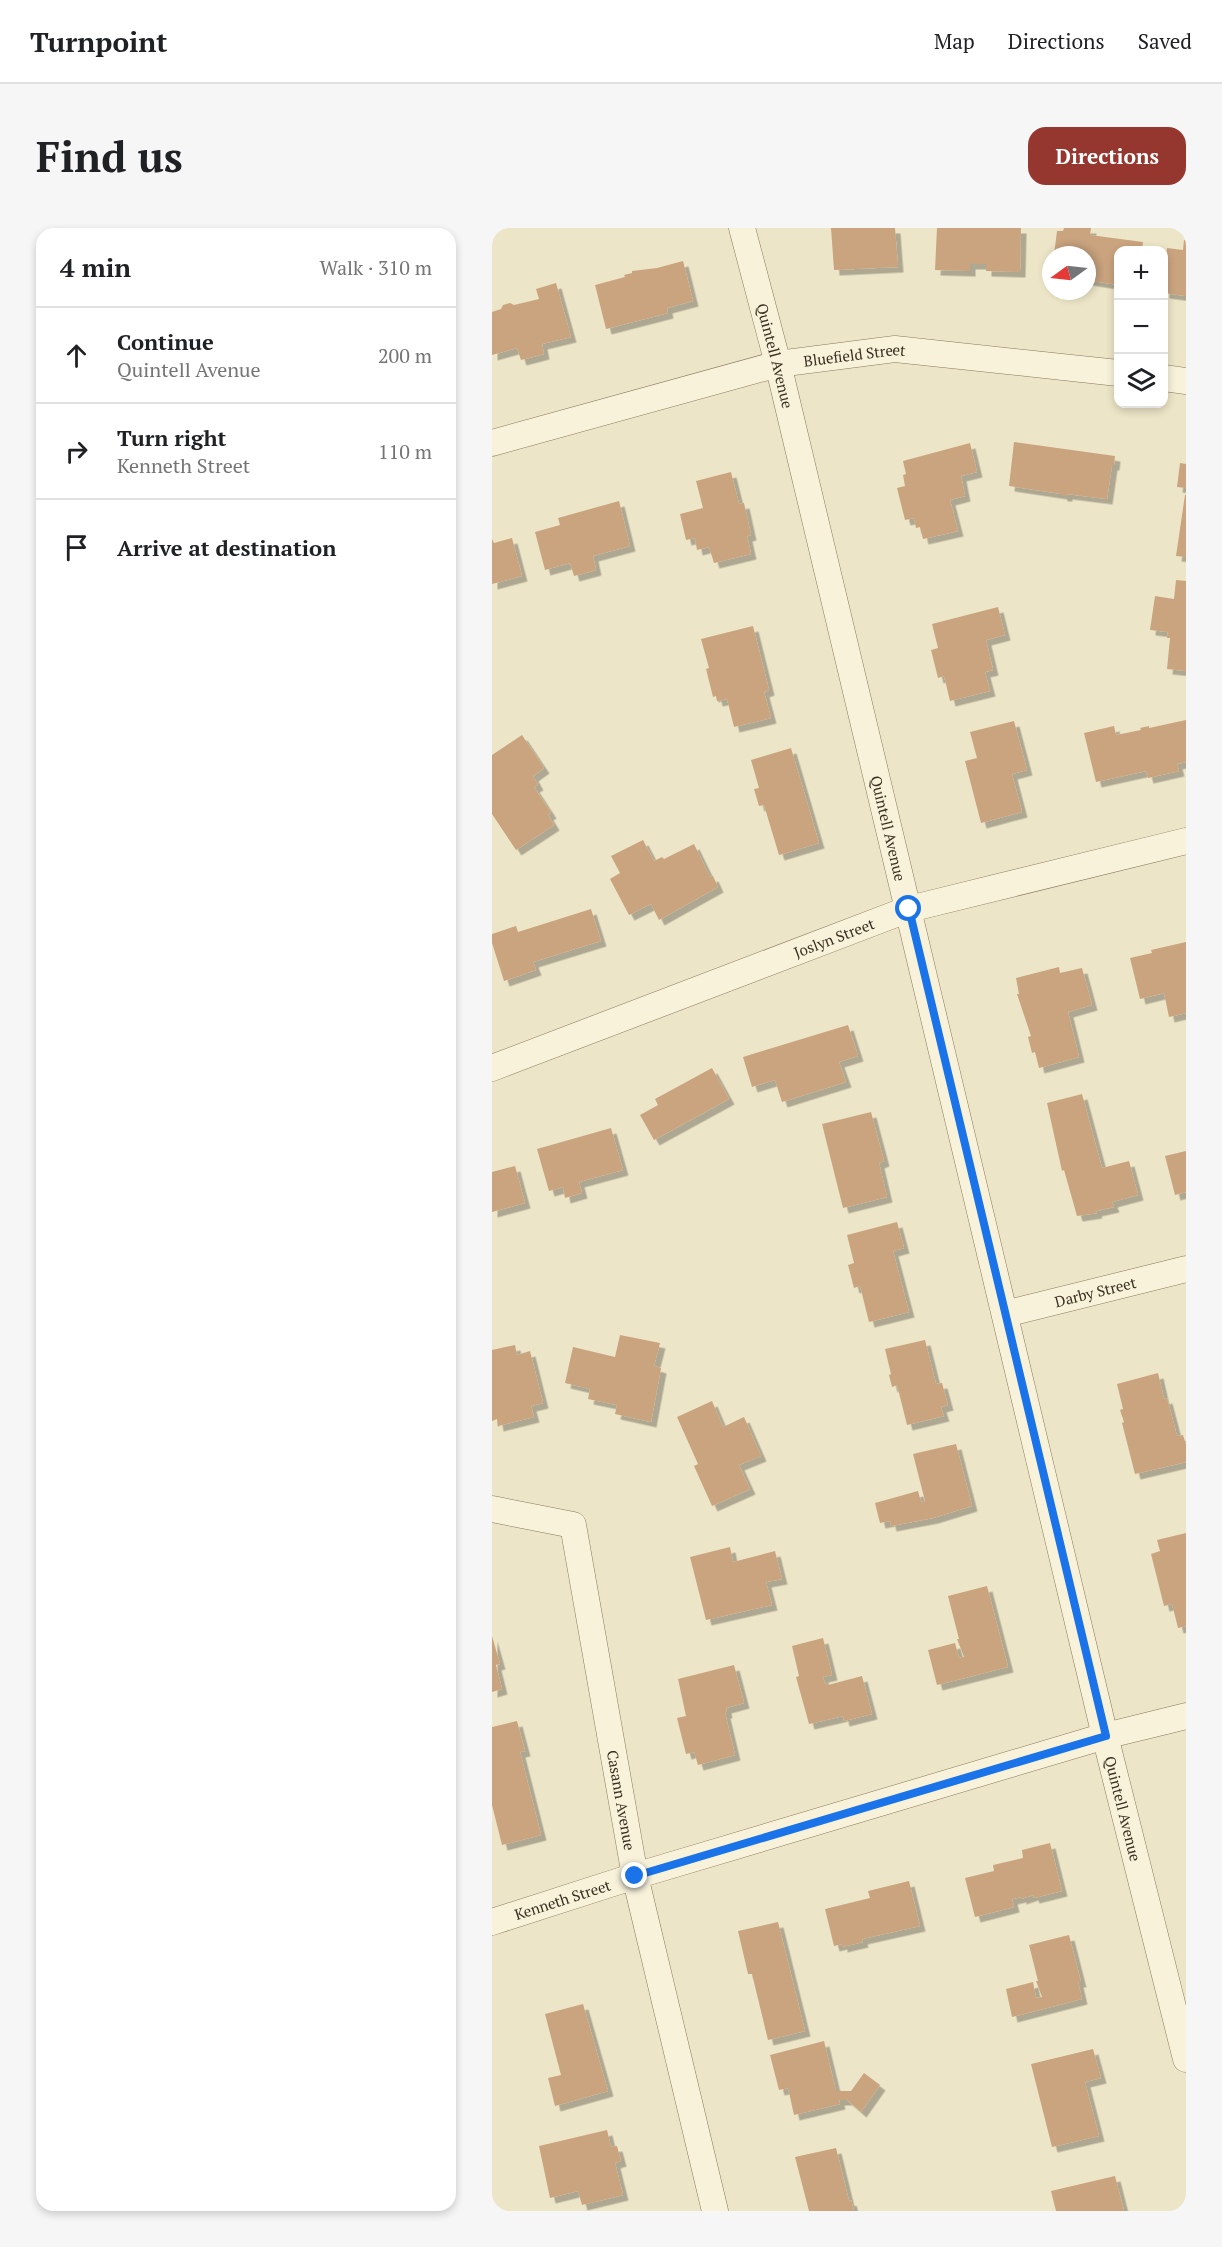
<!DOCTYPE html>
<meta charset="utf-8">
<style>
body{margin:0;font-family:"PT Serif",serif;background:#f6f6f6;color:#202124}
.controls{position:absolute;right:18px;top:18px;display:grid;overflow:hidden;border-radius:12px;box-shadow:0 3px 9px #0003}
.controls button{width:54px;height:54px;display:grid;place-items:center;padding:0;border:0;border-bottom:2px solid #e0e0e0;background:#fff;color:#202124;font:30px sans-serif}
.compass{position:absolute;left:550px;top:18px;width:54px;height:54px;border-radius:50%;background:#fff;box-shadow:0 3px 9px #0003;rotate:255deg}
.stop{position:absolute;width:18px;height:18px;margin:-14px;border:4px solid #1a73e8;border-radius:50%;background:#fff}
.stop.end{background:#1a73e8;border-color:#fff;box-shadow:0 2px 6px #0008}
.list{margin:0;padding:0;list-style:none}
h2{display:flex;justify-content:space-between;align-items:center;height:78px;margin:0;padding:0 24px;font-size:26px}
h2 small{font-size:20px;font-weight:400;color:#757577}
.list li{display:grid;grid-template-columns:39px 1fr auto;gap:18px;align-items:center;box-sizing:border-box;height:96px;padding:0 24px;border-top:2px solid #e0e0e0}
.list b{display:block;font-size:22px;white-space:nowrap}
.list p{margin:0;font-size:20px;white-space:nowrap;color:#757577}
.list em{font-size:20px;font-style:normal;color:#757577}
.icon{flex:none;width:33px;height:33px;fill:none;stroke:currentColor;stroke-width:2;stroke-linecap:round;stroke-linejoin:round}
.map{position:relative;flex:none;width:694px;height:1983px;overflow:hidden;border-radius:18px}
header{display:flex;align-items:center;gap:36px;box-sizing:border-box;height:84px;padding:0 30px;background:#fff;border-bottom:2px solid #e0e0e0}
header strong{font-size:28px}
nav{display:flex;gap:33px;margin-inline-start:auto;font-size:21px}
.intro{display:flex;align-items:center;justify-content:space-between;box-sizing:border-box;height:144px;padding:0 36px}
h1{margin:0;font-size:42px}
.button{padding:15px 27px;border-radius:18px;background:#96372f;color:#fff;font-size:21px;font-weight:700}
main{display:flex;gap:36px;padding:0 36px}
aside{flex:1;background:#fff;border-radius:18px;box-shadow:0 3px 9px #0003}
.map>svg:first-child{display:block}
.building{fill:#caa47f;filter:url(#shadow)}
.lines{fill:none;stroke-linecap:round;stroke-linejoin:round}
.street-casing{stroke:#89785d;stroke-width:27}
.street{stroke:#f8f2db;stroke-width:26}
.route{stroke:#1a73e8;stroke-width:8}
.labels{text-anchor:middle;dominant-baseline:central;stroke-width:4.5;stroke-linejoin:round;paint-order:stroke}
.street-label{font-size:15px;fill:#3a2f20;stroke:#f5efd7}
</style>
<header>
<strong>Turnpoint</strong>
<nav><a>Map</a><a>Directions</a><a>Saved</a></nav>
</header>
<div class="intro"><h1>Find us</h1><a class="button">Directions</a></div>
<main>
<aside>
<h2>4 min<small>Walk · 310 m</small></h2>
<ul class="list">
<li><svg class="icon" aria-label="ahead" viewBox="0 0 24 24"><path d="M12 20V5M6 11l6-6 6 6"/></svg><div><b>Continue</b><p>Quintell Avenue</p></div><em>200 m</em></li>
<li><svg class="icon" aria-label="right" viewBox="0 0 24 24"><path d="M7 20v-9h11M14 6l5 5-5 5"/></svg><div><b>Turn right</b><p>Kenneth Street</p></div><em>110 m</em></li>
<li><svg class="icon" aria-label="arrive" viewBox="0 0 24 24"><path d="M6 21V4h12l-3 4 3 4H6"/></svg><div><b>Arrive at destination</b></div></li>
</ul>
</aside>
<div class="map">
<svg width="694" height="1983" viewBox="0 0 694 1983">
<defs>
<filter id="shadow"><feDropShadow dx="5.5" dy="5.5" stdDeviation="0" flood-color="#0004"/></filter>
</defs>
<rect width="100%" height="100%" fill="#ede5c7"/>
<!-- building -->
<g class="building">
<path d="M339,0h64l3,39 -64,3z"/>
<path d="M445,0h84l-1,44 -34,-1v-7h-16v7l-35,-1z"/>
<path d="M572,0h27l-1,7 53,7 -1,8h-24v35l-31,-5v-25h-33l3,-24h6z"/>
<path d="M692,12h2v56l-22,-3 3,-45 16,2z"/>
<path d="M191,33l10,40 -26,7 1,5 -62,16 -11,-44 30,-8 -1,-2 8,-2v-2l25,-3z"/>
<path d="M64,55l15,54 -29,7 2,10 -23,6 -4,-12 -25,7v-43l9,-3 2,-4 7,-2 4,2 25,-6 -3,-10z"/>
<path d="M522,214l101,14 -1,9h-2l-5,34 -40,-5v2h-5v-2l-53,-8z"/>
<path d="M478,215l7,29 -16,4 4,20 -15,4 8,31 -35,8 -3,-12 -4,1 -2,-10 -9,2 -8,-32 8,-2 -2,-11 3,-1 -3,-13z"/>
<path d="M688,235l6,1v24l-9,-1z"/>
<path d="M239,244l8,32 5,-1 7,32 -4,1 4,18 -37,9 -5,-16 -12,3 -2,-12 -9,2 -6,-26 23,-6 -7,-27z"/>
<path d="M693,267h1v62l-10,-1z"/>
<path d="M127,273l11,45 -37,10 3,14 -22,6 -4,-13 -25,7 -10,-38 25,-7 -2,-7z"/>
<path d="M20,310l10,38 -30,8v-45l2,4z"/>
<path d="M684,352l10,1v90l-19,-2 3,-31h-3l1,-6 -18,-2 5,-34 19,3z"/>
<path d="M506,379l7,28 -19,5 7,30 -8,2 5,19 -40,10 -6,-25 -6,2 -7,-28 7,-2 -6,-24z"/>
<path d="M261,398l16,64 -5,2 7,26 -37,9 -7,-28 -10,2 -1,-5 -3,1 -7,-28 3,-1 -8,-29z"/>
<path d="M694,492v42l-9,2 2,7 -31,7 -2,-7 -50,11 -12,-49 30,-7 2,9 25,-5 -1,-2 9,-2v2z"/>
<path d="M522,493l13,49 -15,4 10,38 -41,11 -16,-62 12,-3 -7,-26z"/>
<path d="M30,507l22,33 -11,8 5,9 -4,2 17,26 -3,2 6,10 -38,25 -24,-36v-59z"/>
<path d="M299,520l28,95 -40,12 -15,-50 -5,1 -5,-17 5,-1 -8,-28z"/>
<path d="M151,612l11,21 8,-4 2,2 30,-15 16,33 3,-1 5,11 -59,33 -8,-16 -22,11 -19,-36 10,-6 -9,-17z"/>
<path d="M99,681l10,32 -68,21 3,8 -32,11 -12,-38v-9l24,-8 2,6z"/>
<path d="M694,714v71l-17,4 -5,-24 -24,6 -10,-41 22,-5 -1,-3z"/>
<path d="M567,739l1,6 22,-5 10,37 -24,7 11,45 -40,11 -4,-16 -3,1 -4,-16 3,-1 -14,-42h2l-3,-16z"/>
<path d="M356,797l10,31 -19,6 7,20 -64,20 -7,-22 -23,7 -9,-30z"/>
<path d="M220,840l17,31 -75,41 -14,-25 18,-10 -3,-6z"/>
<path d="M590,866l20,74 27,-7 9,34 -26,7 2,5 -18,4 1,2 -20,3 -13,-46 -2,1 -15,-68z"/>
<path d="M379,884l13,49 -5,2 8,34 -44,11 -21,-84z"/>
<path d="M119,900l12,42 -44,12 3,11 -17,5 -2,-11 -14,4 -12,-42z"/>
<path d="M694,923v41l-11,3 -10,-39z"/>
<path d="M23,938l10,37 -33,9v-40z"/>
<path d="M405,994l7,26 -11,3 16,61 -40,10 -9,-36 -6,2 -6,-23 6,-2 -7,-28z"/>
<path d="M128,1107l40,8 -6,23 7,2 -10,54 -36,-8 2,-9 -29,-6 2,-10 -25,-6 8,-36 42,10z"/>
<path d="M433,1112l11,44 6,-1 6,22 -7,2 3,9 -37,9 -10,-40 -5,2 -3,-12 2,-1 -6,-25z"/>
<path d="M23,1117l2,10 13,-4 13,52 -12,3 3,11 -36,9 -1,-7 -5,2v-71z"/>
<path d="M666,1145l6,26 3,-1 10,38 6,-1 3,10v17l-51,12 -13,-51 2,-1 -4,-12 3,-1 -6,-25z"/>
<path d="M220,1173l11,26 21,-10 17,39 -22,9 11,24 -38,17 -18,-40 4,-2 -21,-47z"/>
<path d="M464,1216l16,62 -39,12 -42,8 -1,-5 -10,2 -5,-20 43,-12 3,11 4,-1 -12,-47z"/>
<path d="M694,1305v93l-8,2 -6,-24 -8,2 -13,-52 9,-3 -3,-11z"/>
<path d="M238,1319l3,15 42,-11 7,28 -16,3 6,23 -66,15 -16,-63z"/>
<path d="M495,1358l21,81 -71,18 -9,-35 27,-7 4,15 5,-1 -7,-18h2l-11,-43z"/>
<path d="M0,1408l8,28 -4,1 6,24 -10,3z"/>
<path d="M331,1410l9,37 -9,2 2,7 3,-1v2l34,-9 10,38 -28,7 -1,-5 -34,8 -13,-47 3,-1 -7,-30z"/>
<path d="M242,1437l10,38 -18,5 1,5h-2l10,42 -37,10 -4,-13 -8,2 -9,-36 9,-2 -8,-37z"/>
<path d="M25,1493l8,30 -5,1 21,83 -39,10 -10,-40v-78z"/>
<path d="M558,1615l12,48 -28,7 -1,-3 -12,4v-2l-9,2 2,8 -39,10 -10,-39 29,-7 -1,-6 30,-7 -1,-8z"/>
<path d="M417,1653l11,45 -58,13 1,3 -21,5v-3l-8,2 -9,-37 45,-11 -2,-7z"/>
<path d="M286,1694l27,109 -37,9 -16,-66h-4l-10,-43z"/>
<path d="M577,1707l12,47h-3l4,17 -70,18 -6,-28 27,-7 3,16 6,-1 -6,-16h2l-9,-36z"/>
<path d="M91,1776l25,87 -53,15 -7,-28 13,-3 -16,-61z"/>
<path d="M332,1813l12,50h15l13,-18 16,12 -19,27 -14,-12h-8l1,4 -46,11 -6,-27 -9,2 -9,-35z"/>
<path d="M601,1821l8,29 -16,4 14,54 -47,11 -21,-83z"/>
<path d="M115,1902l4,17 6,-1 4,15 -6,2 8,32 -41,10 -4,-14 -28,7 -11,-52z"/>
<path d="M344,1920l13,53 2,-1 3,11h-45l-14,-54z"/>
<path d="M623,1948l9,35h-68l-5,-20z"/>
</g>
<g class="lines">
<defs>
<g id="street">
<path id="s1" d="M250,0l36,136 327,1372 81,323"/>
<path d="M672,150l22,3"/>
<path id="s2" d="M0,215l286,-79 117,-15 223,24"/>
<path id="s3" d="M0,840l417,-159 277,-68"/>
<path id="s4" d="M513,1086l181,-45"/>
<path id="s5" d="M0,1281l81,16 62,351 80,335"/>
<path id="s6" d="M0,1694l143,-46 470,-140 81,-20"/>
</g>
</defs>
<!-- street casing -->
<use href="#street" class="street-casing"/>
<!-- street -->
<use href="#street" class="street"/>
</g>
<g class="lines">
<!-- route -->
<path class="route" d="M143,1648l471,-140 -197,-827"/>
</g>
<g class="labels">
<!-- street labels -->
<g class="street-label">
<text stroke="none"><textPath href="#s1" startOffset="132">Quintell Avenue</textPath></text>
<text stroke="none"><textPath href="#s2" startOffset="374">Bluefield Street</textPath></text>
<text stroke="none"><textPath href="#s1" startOffset="618">Quintell Avenue</textPath></text>
<text stroke="none"><textPath href="#s3" startOffset="366">Joslyn Street</textPath></text>
<text stroke="none"><textPath href="#s4" startOffset="93">Darby Street</textPath></text>
<text stroke="none"><textPath href="#s5" startOffset="362">Casann Avenue</textPath></text>
<text stroke="none"><textPath href="#s1" startOffset="1626">Quintell Avenue</textPath></text>
<text stroke="none"><textPath href="#s6" startOffset="74">Kenneth Street</textPath></text>
</g>
</g>
</svg>
<div class="controls">
<button>+</button>
<button>−</button>
<button><svg class="icon" aria-label="layers" viewBox="0 0 24 24"><path d="M12 4l9 5-9 5-9-5zM3 14l9 5 9-5"/></svg></button>
</div>
<svg class="compass" viewBox="-18 -18 36 36"><path d="M0-13l5 13h-10z" fill="#e53935"/><path d="M0 13l5-13h-10z" fill="#757577"/></svg>
<div class="stop" style="left:417px;top:681px"></div>
<div class="stop end" style="left:143px;top:1648px"></div>
</div>
</main>
